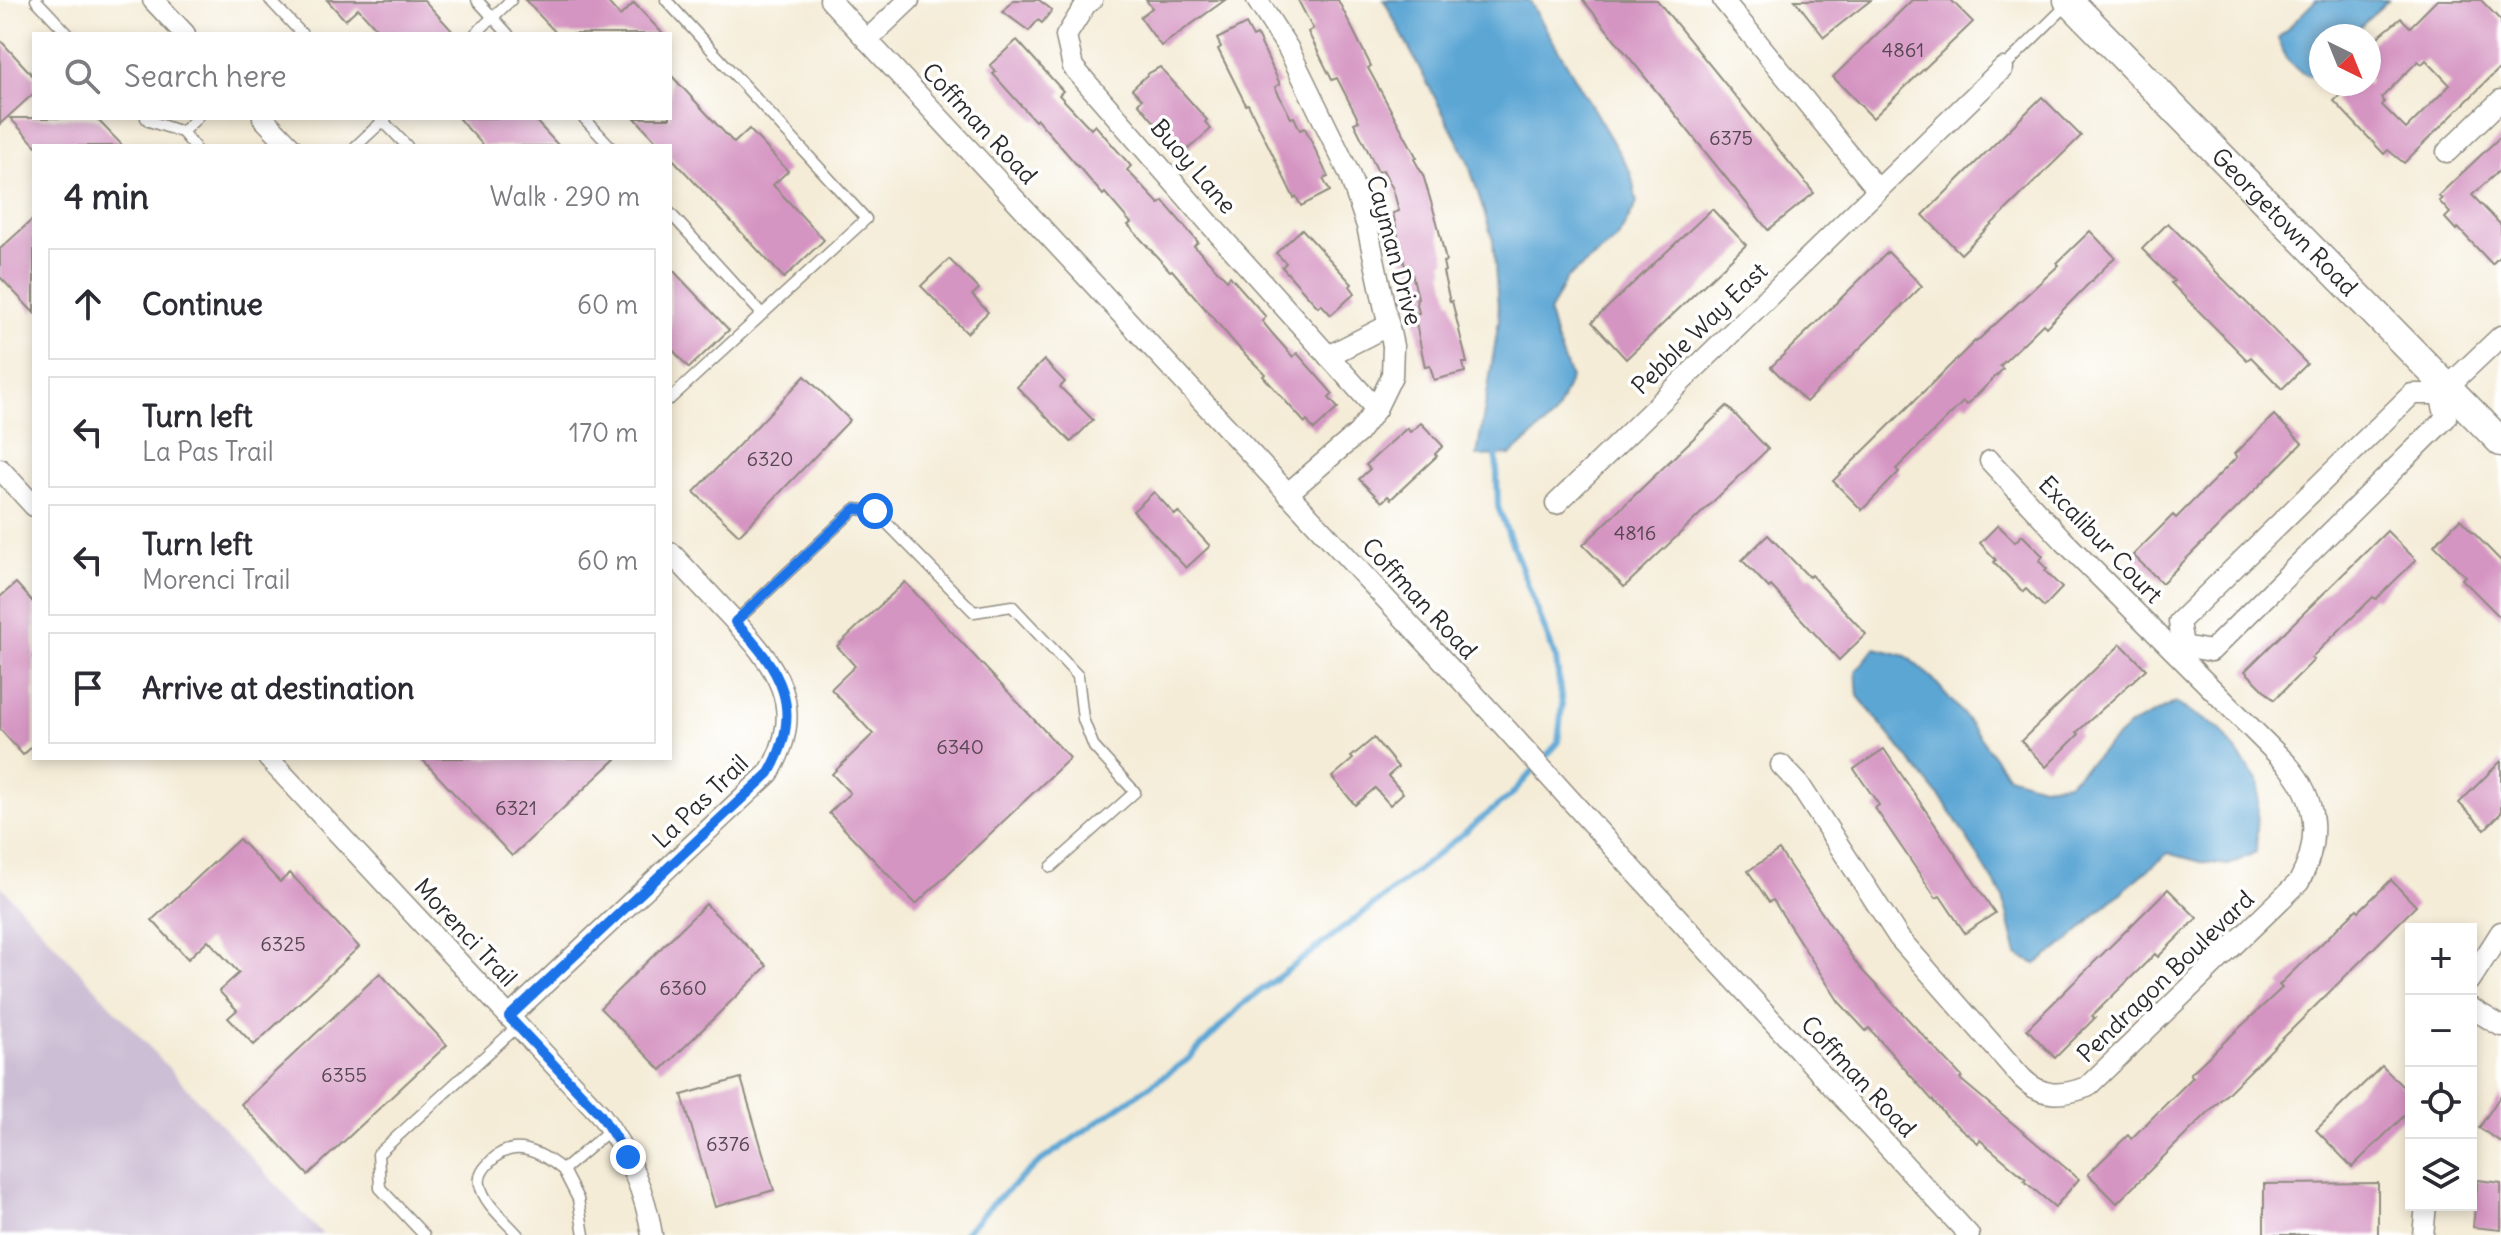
<!DOCTYPE html>
<meta charset="utf-8">
<style>
body{margin:0;font-family:Delius,sans-serif;background:#f7f7f7;color:#2b2b33}
.controls{position:absolute;right:24px;bottom:24px;display:grid;overflow:hidden;border-radius:0px;box-shadow:0 4px 12px #0003}
.controls button{width:72px;height:72px;display:grid;place-items:center;padding:0;border:0;border-bottom:2px solid #e1e1e2;background:#fff;color:#2b2b33;font:40px sans-serif}
.compass{position:absolute;left:2309px;top:24px;width:72px;height:72px;border-radius:50%;background:#fff;box-shadow:0 4px 12px #0003;rotate:137deg}
.stop{position:absolute;width:24px;height:24px;margin:-18px;border:6px solid #1a73e8;border-radius:50%;background:#fff}
.stop.end{background:#1a73e8;border-color:#fff;box-shadow:0 2px 8px #0008}
.list{margin:0;padding:0;list-style:none}
h2{display:flex;justify-content:space-between;align-items:center;height:104px;margin:0;padding:0 32px;font-size:34px}
h2 small{font-size:26px;font-weight:400;color:#7c7c81}
.list li{display:grid;grid-template-columns:52px 1fr auto;gap:24px;align-items:center;box-sizing:border-box;height:112px;margin:0 16px 16px;padding:0 16px;border:2px solid #e1e1e2;border-radius:0px}
.list b{display:block;font-size:30px;white-space:nowrap}
.list p{margin:0;font-size:26px;white-space:nowrap;color:#7c7c81}
.list em{font-size:26px;font-style:normal;color:#7c7c81}
.icon{flex:none;width:44px;height:44px;fill:none;stroke:currentColor;stroke-width:2;stroke-linecap:round;stroke-linejoin:round}
.map{position:relative;flex:none;width:2501px;height:1235px;overflow:hidden}
.search{position:absolute;background:#fff;box-shadow:0 4px 12px #0003;left:32px;top:32px;width:640px;height:88px;display:flex;align-items:center;gap:20px;box-sizing:border-box;padding:0 28px;border-radius:0px;color:#7c7c81;font-size:30px}
.panel{position:absolute;background:#fff;box-shadow:0 4px 12px #0003;left:32px;top:144px;width:640px;height:616px;border-radius:0px}
.map>svg:first-child{display:block}
.industrial{fill:#ccbed4}
.water{fill:#5ca6d4;stroke:#446880;stroke-width:2}
.lines{fill:none;stroke-linecap:round;stroke-linejoin:round}
.stream{stroke:#5ca6d4;stroke-width:6}
.building{fill:#d595c2;fill-rule:evenodd}
.service-casing{stroke:#908c81;stroke-width:13}
.minor-casing{stroke:#908c81;stroke-width:23}
.secondary-casing{stroke:#908c81;stroke-width:31}
.service{stroke:#fff;stroke-width:10}
.minor{stroke:#fff;stroke-width:20}
.secondary{stroke:#fff;stroke-width:28}
.route{stroke:#1a73e8;stroke-width:10}
.labels{text-anchor:middle;dominant-baseline:central;stroke-width:7;stroke-linejoin:round;paint-order:stroke}
.number-label{font-size:20px;fill:#564651}
.street-label{font-size:24px;fill:#2b2b2b;stroke:#fff}
</style>
<div class="map">
<svg width="2501" height="1235" viewBox="0 0 2501 1235">
<rect width="100%" height="100%" fill="#fff"/>
<filter id="ink" filterUnits="userSpaceOnUse"><feTurbulence type="fractalNoise" baseFrequency=".0125" numOctaves="2"/><feDisplacementMap in="SourceGraphic" scale="16" xChannelSelector="R" yChannelSelector="G"/><feConvolveMatrix kernelMatrix="1 2 1 2 8 2 1 2 1" color-interpolation-filters="sRGB"/></filter>
<filter id="wash" filterUnits="userSpaceOnUse"><feTurbulence type="fractalNoise" baseFrequency=".006" numOctaves="4" result="noise"/><feDisplacementMap in="SourceGraphic" scale="32" xChannelSelector="R" yChannelSelector="G"/><feGaussianBlur stdDeviation="1.8" result="paint"/><feColorMatrix in="noise" values="0 0 0 0 0 0 0 0 0 0 0 0 0 0 0 0 0 1.4 0 .05"/><feComposite in="paint" operator="in"/></filter>
<g filter="url(#wash)">
<rect width="100%" height="100%" fill="#f4ecd7"/>
<!-- industrial -->
<path class="industrial" d="M0,885l323,350h-323z"/>
<!-- water -->
<g class="water">
<path d="M1384,0h145l102,173 6,30 -20,36 -51,40 -17,34 7,26 15,39 -16,38 -44,39 -34,1 22,-136 -6,-80 -26,-81z"/>
<path d="M2316,0h72l-37,36h-30v29l-11,11c-19,-6 -26,-20 -32,-38z"/>
<path d="M1875,648l31,8 27,23 30,35 45,62 34,10 26,-3 61,-57 46,-23 45,26 39,54 -3,69 -27,13 -28,-3 -33,-9 -70,59 -28,28 -34,24 -19,-9 -14,-58 -56,-91 -89,-110 -2,-25z"/>
</g>
<g class="lines">
<!-- stream -->
<path class="stream" d="M963,1235l28,-30 47,-42 149,-103 56,-56 141,-107 127,-102 47,-52 4,-38 -6,-46 -58,-152 -2,-59"/>
</g>
<g id="blocks">
<!-- building -->
<g class="building">
<path d="M327,0h97l31,34h-74l-23,-26 -13,12z"/>
<path d="M525,0h81l14,16 14,-13 29,31h-106z"/>
<path d="M1013,0h26l13,10 -10,13 -4,-3 -9,11 -26,-19z"/>
<path d="M1146,0h79l-64,46 -21,-29 12,-9z"/>
<path d="M1298,0h40l33,66 -3,2 49,90 -3,1 9,16 14,47 9,39 -3,1 2,9 -2,1 7,30 2,-1 15,62h-4l2,9 -31,8 -4,-14 -5,1 -11,-53 5,-1 -3,-14 2,-1 -8,-33 -5,1 -4,-16 -8,-37 6,-2 -6,-22 -10,-19 -5,2 -7,-15 -17,-34 5,-2 -22,-43 -5,2 -24,-48 5,-3z"/>
<path d="M1583,0h74l157,193 -46,37z"/>
<path d="M1795,0h76l-47,37z"/>
<path d="M1912,0h39l22,22 -100,96 -40,-41z"/>
<path d="M2437,0h44l20,21v46l-97,96 -16,-13 -4,4 -50,-53 17,-17h18v-38l9,-9 23,-19 9,9zM2426,60l24,25 -44,44 -24,-24 2,-3 -3,-4 37,-37 4,3z"/>
<path d="M1246,24l7,13 4,-2 7,15 16,34 -5,3 16,31 3,-1 6,13 5,-2 23,49 -5,2 7,12 -29,15 -5,-10 -2,2 -46,-94 -2,1 -28,-56 3,-2 -4,-8z"/>
<path d="M0,40l34,37v16l-34,31z"/>
<path d="M1017,40l46,51 -4,4 32,34 4,-4 36,41 -4,4 32,34 4,-3 35,41 -4,4 33,34 3,-4 36,41 -4,4 9,11 22,25 4,-4 36,41 -4,4 9,10 -24,22 -7,-9 -2,2 -42,-47 2,-2 -27,-27 -66,-77 -2,1 -42,-46 3,-2 -26,-30 -2,2 -66,-76 -2,2 -42,-47 3,-2 -6,-7z"/>
<path d="M1160,67l47,53 -2,2 6,7 -24,21 -10,-10 -4,3 -11,-12 -24,-28 4,-4 -10,-10 17,-16z"/>
<path d="M670,74l64,69 15,-14 39,42 -15,14 51,55 -40,38 -114,-122v-10h-9l-26,-28h35z"/>
<path d="M2042,97l39,39 -120,118 -38,-39z"/>
<path d="M10,118h86l27,28h-87z"/>
<path d="M458,118h75l26,28h-75z"/>
<path d="M2501,136v33l-29,26 29,30v30l-9,9 -34,-36 -2,2 -11,-12 5,-5 -11,-12 3,-2 -4,-3z"/>
<path d="M1712,209l34,36 -120,114 -34,-37z"/>
<path d="M34,218v95l-34,-36v-28z"/>
<path d="M2168,223l139,141 -25,25 -31,-32 -4,3 -76,-77 3,-2 -32,-32z"/>
<path d="M1302,229l50,55 -2,2 5,7 -24,22 -10,-11 -3,3 -11,-12 -25,-28 4,-4 -10,-10z"/>
<path d="M2090,231l25,26 -69,70 -3,-3 -43,42 3,3 -36,36 -4,-3 -67,67 3,3 -37,38 -29,-29 142,-140 1,1 83,-77 -2,-2z"/>
<path d="M1888,252l34,34 -116,116 -35,-35z"/>
<path d="M949,259l30,30 -7,6 16,17 -21,21 -46,-47z"/>
<path d="M670,267l59,63 -40,38 -19,-21z"/>
<path d="M1044,360l21,22 -5,5 33,33 -22,22 -54,-55z"/>
<path d="M805,376l45,44 -111,115 -45,-43z"/>
<path d="M1727,406l41,43 -144,138 -41,-42z"/>
<path d="M2274,415l28,28 -140,140 -29,-28 40,-40 3,3 61,-61 -3,-3z"/>
<path d="M1421,423l22,23 -8,8 2,2 -46,43 -3,-3 -6,6 -23,-23 11,-10 -4,-4 12,-11 29,-26 3,4z"/>
<path d="M1154,492l21,23 3,-3 32,34 -24,22 -53,-57z"/>
<path d="M2460,519l41,42v57l-39,-39 3,-3 -31,-31z"/>
<path d="M1998,525l17,17 7,-7 21,21 -4,5 8,8 -2,2 17,17 -18,19 -18,-18 -3,3 -29,-30 2,-2 -16,-17z"/>
<path d="M2387,531l29,29 -40,39 -3,-2 -62,61 3,2 -40,40 -29,-29z"/>
<path d="M1768,535l41,42 2,-2 55,59 -27,26 -68,-74 -2,2 -27,-28z"/>
<path d="M905,582l165,176 -154,146 -87,-91 21,-20 -18,-19 41,-40 -42,-45 24,-23 -18,-20z"/>
<path d="M16,583l18,20v142l-11,10 -23,-26v-132z"/>
<path d="M2121,644l25,25 -69,63 2,2 -33,33 -25,-26z"/>
<path d="M1374,738l24,29 -10,9 15,17 -13,12 -15,-17 -20,17 -23,-28 21,-18 -2,-2z"/>
<path d="M1884,749l111,164 -30,20 -25,-37 -4,2 -61,-90 4,-3 -25,-36z"/>
<path d="M421,758h196l-105,98z"/>
<path d="M2501,761v52l-16,16 -26,-26z"/>
<path d="M239,839l41,43 10,-9 69,74 -105,98 -26,-27 9,-8 -18,-19 20,-18 -31,-33 -20,19 -36,-39z"/>
<path d="M1779,850l80,117 103,110 -2,2 119,100 -24,28 -31,-26 2,-2 -46,-39 -2,3 -30,-25 -79,-90 -3,3 -27,-29 -66,-102 -4,2 -21,-31z"/>
<path d="M2391,880l25,26 -299,297 -29,-29 40,-39 3,4 62,-62 -3,-3 92,-86 -3,-3 78,-76 2,2z"/>
<path d="M2168,889l29,29 -39,39 -3,-3 -63,62 3,2 -40,40 -28,-29z"/>
<path d="M706,904l61,62 -106,104 -61,-62z"/>
<path d="M380,973l67,72 -139,130 -67,-71z"/>
<path d="M2382,1066l29,29v14l-59,58 -36,-37z"/>
<path d="M741,1078l33,112 -59,17 -33,-112z"/>
<path d="M2501,1095v47l-22,-14z"/>
<path d="M2478,1180l23,3v47l-28,-3z"/>
<path d="M2378,1183v52h-114v-51z"/>
</g>
</g>
</g>
<g filter="url(#ink)">
<use href="#blocks" fill-opacity="0" stroke="#908c81" stroke-width="2"/>
<g class="lines">
<defs>
<g id="service">
<path d="M36,0l32,34"/>
<path d="M270,0l32,34"/>
<path d="M477,0l31,34"/>
<path d="M666,0l200,219 -196,180"/>
<path d="M475,34l36,-34"/>
<path d="M2003,68l66,-65"/>
<path d="M146,118l3,3 33,11"/>
<path d="M380,118l27,28"/>
<path d="M584,118l26,28"/>
<path d="M194,146l-12,-14 15,-14"/>
<path d="M356,146l30,-28"/>
<path d="M670,213l92,101"/>
<path d="M735,622l120,-113 20,2 99,101 38,-6 66,70 5,43 11,28 41,45 -84,75"/>
<path d="M563,1170l15,29 6,36"/>
<path d="M424,1235l-44,-47 -2,-34 140,-128"/>
<path d="M518,1235c-12,-14 -35,-32 -38,-51 -2,-9 4,-16 10,-22 23,-25 51,-10 73,8l48,-41"/>
</g>
<g id="minor">
<path d="M153,0l32,34"/>
<path d="M830,0l670,722 130,144 339,369"/>
<path d="M1092,0l-6,4 -20,32 7,31 143,164 160,178"/>
<path d="M1257,0l31,48 61,125 18,53 26,120 -1,30 -16,33 -18,24 -71,61"/>
<path d="M1723,0l155,190"/>
<path d="M867,40l42,-40"/>
<path d="M263,118l27,28"/>
<path d="M2447,152l54,-52"/>
<path d="M1328,356l61,-31"/>
<path d="M0,469l34,37"/>
<path d="M1556,504l447,-436"/>
<path d="M2183,646l-4,-24 233,-228h28l61,-58"/>
<path d="M2183,646l28,5 235,-233 -6,-24"/>
<path d="M268,758l332,356c27,37 45,75 52,121"/>
<path d="M1781,765l18,19 100,154 123,140c20,20 40,18 65,9l212,-205c22,-41 19,-83 -12,-118l-223,-223 -74,-80"/>
<path d="M2471,979l30,-47"/>
<path d="M2471,1008l30,18"/>
<path d="M509,1017l260,-244c40,-67 6,-109 -40,-158 -20,-21 -39,-42 -59,-63"/>
<path d="M2423,1235l3,-30"/>
</g>
<g id="secondary">
<path id="s1" d="M2068,0l433,442"/>
</g>
</defs>
<!-- service casing -->
<use href="#service" class="service-casing"/>
<!-- minor casing -->
<use href="#minor" class="minor-casing"/>
<!-- secondary casing -->
<use href="#secondary" class="secondary-casing"/>
<!-- service -->
<use href="#service" class="service"/>
<!-- minor -->
<use href="#minor" class="minor"/>
<!-- secondary -->
<use href="#secondary" class="secondary"/>
</g>
</g>
<g class="lines" filter="url(#ink)">
<!-- route -->
<path class="route" d="M628,1157l-28,-43 -91,-97 260,-244c37,-64 11,-104 -34,-151l120,-113 20,2"/>
</g>
<g class="labels">
<!-- number labels -->
<g class="number-label">
<text x="1903" y="49">4861</text>
<text x="1731" y="137">6375</text>
<text x="770" y="458">6320</text>
<text x="1635" y="532">4816</text>
<text x="960" y="746">6340</text>
<text x="516" y="807">6321</text>
<text x="283" y="943">6325</text>
<text x="683" y="987">6360</text>
<text x="344" y="1074">6355</text>
<text x="728" y="1143">6376</text>
</g>
<!-- street labels -->
<g class="street-label">
<text transform="translate(980 123) rotate(47)">Coffman Road</text>
<text transform="translate(1194 166) rotate(49)">Buoy Lane</text>
<text stroke="none"><textPath href="#s1" startOffset="310">Georgetown Road</textPath></text>
<text transform="translate(1395 250) rotate(75)">Cayman Drive</text>
<text transform="translate(1699 328) rotate(-44)">Pebble Way East</text>
<text transform="translate(2101 539) rotate(46)">Excalibur Court</text>
<text transform="translate(1420 598) rotate(47)">Coffman Road</text>
<text transform="translate(700 801) rotate(-44)">La Pas Trail</text>
<text transform="translate(466 932) rotate(47)">Morenci Trail</text>
<text transform="translate(2165 976) rotate(-44)">Pendragon Boulevard</text>
<text transform="translate(1859 1076) rotate(47)">Coffman Road</text>
</g>
</g>
</svg>
<div class="controls">
<button>+</button>
<button>−</button>
<button><svg class="icon" aria-label="locate" viewBox="0 0 24 24"><circle cx="12" cy="12" r="6"/><path d="M12 2v4M12 18v4M2 12h4M18 12h4"/></svg></button>
<button><svg class="icon" aria-label="layers" viewBox="0 0 24 24"><path d="M12 4l9 5-9 5-9-5zM3 14l9 5 9-5"/></svg></button>
</div>
<svg class="compass" viewBox="-18 -18 36 36"><path d="M0-13l5 13h-10z" fill="#e53935"/><path d="M0 13l5-13h-10z" fill="#7c7c81"/></svg>
<div class="stop" style="left:875px;top:511px"></div>
<div class="stop end" style="left:628px;top:1157px"></div>
<div class="search"><svg class="icon" aria-label="search" viewBox="0 0 24 24"><circle cx="10" cy="10" r="6"/><path d="M15 15l6 6"/></svg>Search here</div>
<section class="panel">
<h2>4 min<small>Walk · 290 m</small></h2>
<ul class="list">
<li><svg class="icon" aria-label="ahead" viewBox="0 0 24 24"><path d="M12 20V5M6 11l6-6 6 6"/></svg><div><b>Continue</b></div><em>60 m</em></li>
<li><svg class="icon" aria-label="left" viewBox="0 0 24 24"><path d="M17 20v-9H6M10 6l-5 5 5 5"/></svg><div><b>Turn left</b><p>La Pas Trail</p></div><em>170 m</em></li>
<li><svg class="icon" aria-label="left" viewBox="0 0 24 24"><path d="M17 20v-9H6M10 6l-5 5 5 5"/></svg><div><b>Turn left</b><p>Morenci Trail</p></div><em>60 m</em></li>
<li><svg class="icon" aria-label="arrive" viewBox="0 0 24 24"><path d="M6 21V4h12l-3 4 3 4H6"/></svg><div><b>Arrive at destination</b></div></li>
</ul>
</section>
</div>
